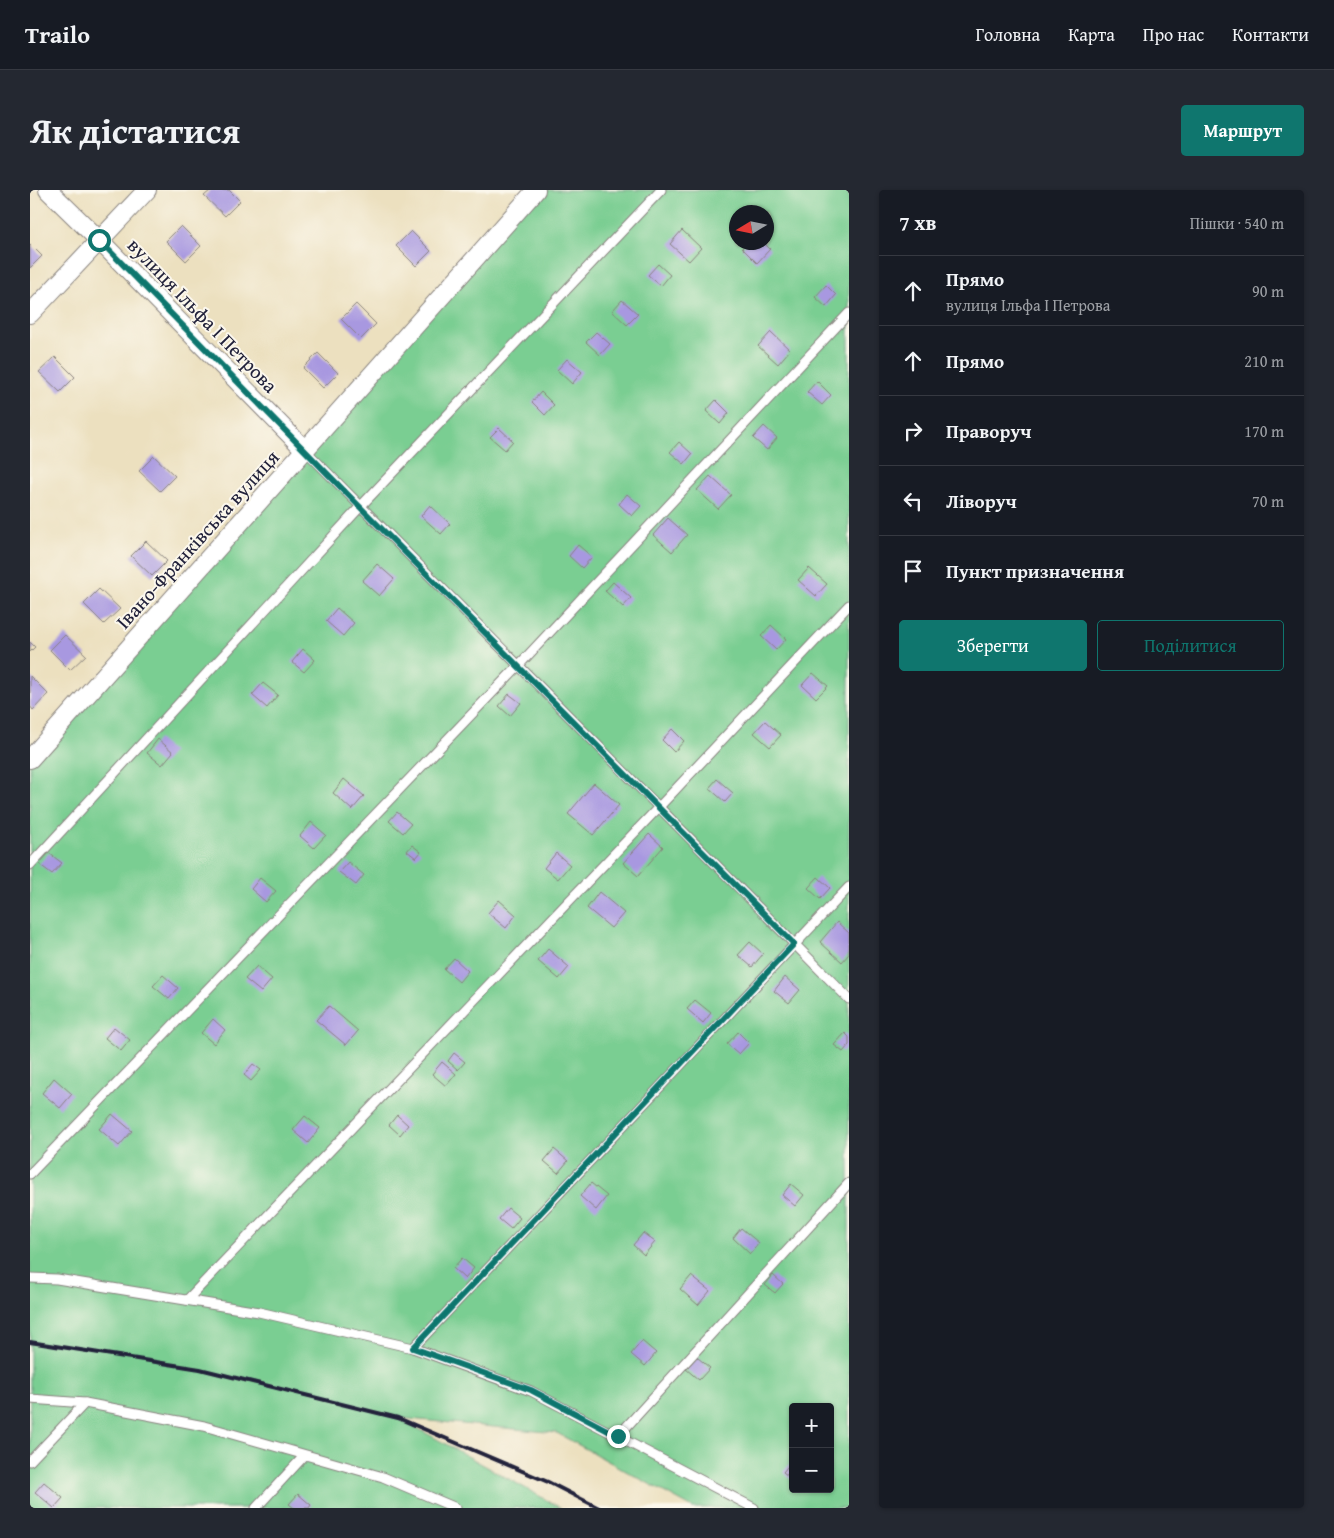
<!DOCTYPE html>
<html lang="uk">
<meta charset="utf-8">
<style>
body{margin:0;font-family:"Gentium Book Plus",serif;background:#242831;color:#f1f3f6}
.controls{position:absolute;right:15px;bottom:15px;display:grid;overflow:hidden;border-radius:5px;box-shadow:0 1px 4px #0004}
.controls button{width:45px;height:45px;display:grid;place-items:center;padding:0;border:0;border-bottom:1px solid #363941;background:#171b24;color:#f1f3f6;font:25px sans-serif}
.compass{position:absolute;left:699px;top:15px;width:45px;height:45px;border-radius:50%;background:#171b24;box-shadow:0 1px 4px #0004;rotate:260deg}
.stop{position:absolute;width:15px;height:15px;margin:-11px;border:4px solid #0f766e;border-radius:50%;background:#fff}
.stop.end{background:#0f766e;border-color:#fff;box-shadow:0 1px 5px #0008}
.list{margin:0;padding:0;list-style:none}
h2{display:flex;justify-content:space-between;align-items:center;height:65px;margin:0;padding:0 20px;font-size:21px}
h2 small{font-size:16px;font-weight:400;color:#9ea1a6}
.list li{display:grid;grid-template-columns:32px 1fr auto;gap:15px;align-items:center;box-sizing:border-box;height:70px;padding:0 20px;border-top:1px solid #363941}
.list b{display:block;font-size:19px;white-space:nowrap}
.list p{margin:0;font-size:16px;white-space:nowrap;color:#9ea1a6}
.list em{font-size:16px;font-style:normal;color:#9ea1a6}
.actions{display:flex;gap:10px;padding:15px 20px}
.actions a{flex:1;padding:11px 0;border:1px solid #0f766e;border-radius:5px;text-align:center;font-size:18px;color:#0f766e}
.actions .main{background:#0f766e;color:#fff}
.icon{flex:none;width:28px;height:28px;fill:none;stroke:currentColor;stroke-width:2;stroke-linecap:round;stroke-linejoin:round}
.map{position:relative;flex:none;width:819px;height:1318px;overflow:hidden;border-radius:5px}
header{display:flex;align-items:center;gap:30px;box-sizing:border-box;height:70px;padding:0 25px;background:#171b24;border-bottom:1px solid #363941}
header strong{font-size:24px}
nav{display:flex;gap:28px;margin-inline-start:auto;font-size:18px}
.intro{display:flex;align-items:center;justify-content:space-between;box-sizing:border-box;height:120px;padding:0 30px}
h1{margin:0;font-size:35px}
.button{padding:12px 22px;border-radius:5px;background:#0f766e;color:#fff;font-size:18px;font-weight:700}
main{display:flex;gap:30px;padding:0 30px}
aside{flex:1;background:#171b24;border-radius:5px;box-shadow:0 1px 4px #0004}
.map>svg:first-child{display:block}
.green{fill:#7ace92;stroke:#4e7866;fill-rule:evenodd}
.building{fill:#a898e0}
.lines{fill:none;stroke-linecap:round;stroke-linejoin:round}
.service-casing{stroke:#87817d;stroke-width:11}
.minor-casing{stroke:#87817d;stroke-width:20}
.service{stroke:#fff;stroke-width:9}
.minor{stroke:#fff;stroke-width:18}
.rail{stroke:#22223b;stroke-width:4}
.route{stroke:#0f766e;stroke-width:6}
.labels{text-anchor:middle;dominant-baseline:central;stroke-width:4;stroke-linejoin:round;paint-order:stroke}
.street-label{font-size:20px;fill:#22223b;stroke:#fbf7ec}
</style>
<header>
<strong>Trailo</strong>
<nav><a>Головна</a><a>Карта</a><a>Про нас</a><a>Контакти</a></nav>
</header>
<div class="intro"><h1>Як дістатися</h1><a class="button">Маршрут</a></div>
<main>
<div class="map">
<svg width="819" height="1318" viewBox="0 0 819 1318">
<rect width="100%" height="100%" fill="#fbf7ec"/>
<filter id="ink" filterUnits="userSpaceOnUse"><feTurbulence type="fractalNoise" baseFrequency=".02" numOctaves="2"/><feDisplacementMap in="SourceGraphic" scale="10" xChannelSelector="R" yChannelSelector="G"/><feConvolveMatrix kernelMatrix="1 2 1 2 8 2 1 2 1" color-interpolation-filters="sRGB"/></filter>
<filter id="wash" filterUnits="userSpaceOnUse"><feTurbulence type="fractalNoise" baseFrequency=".0096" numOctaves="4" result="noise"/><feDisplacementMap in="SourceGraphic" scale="20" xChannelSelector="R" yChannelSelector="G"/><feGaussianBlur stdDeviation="1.12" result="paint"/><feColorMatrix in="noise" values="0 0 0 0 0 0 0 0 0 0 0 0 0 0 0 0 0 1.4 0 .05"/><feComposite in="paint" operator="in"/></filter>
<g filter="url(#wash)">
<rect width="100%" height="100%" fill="#ece0bf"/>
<!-- green -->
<path class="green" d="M507,0h312v1318h-156l-136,-75 -158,-15 162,90h-531v-748zM706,22h30v30h-30zM763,1217h37v82h-37z"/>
<g id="blocks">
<!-- building -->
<g class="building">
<path d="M181,0h18l11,11 -15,15 -21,-20z"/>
<path d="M151,36l20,20 -15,15 -20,-20z"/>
<path d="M652,40l19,18 -12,13 -19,-17z"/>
<path d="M381,41l20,20 -15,15 -20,-20z"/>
<path d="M717,52h16l7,7 -13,14 -15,-15z"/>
<path d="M0,54l12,12 -12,12z"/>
<path d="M628,74l12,11 -9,11 -13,-11z"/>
<path d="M796,95l10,10 -10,12 -11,-10z"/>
<path d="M592,110l16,14 -11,11 -15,-14z"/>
<path d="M326,114l20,20 -15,15 -20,-20z"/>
<path d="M566,142l14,12 -10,11 -14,-13z"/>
<path d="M741,142l19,18 -12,14 -20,-18z"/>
<path d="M288,163l20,20 -15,15 -20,-20z"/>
<path d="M25,167l20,20 -15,15 -21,-20z"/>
<path d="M537,169l15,13 -10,12 -15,-14z"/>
<path d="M787,191l14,14 -9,10 -15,-13z"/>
<path d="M511,202l13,13 -9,10 -13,-13z"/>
<path d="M686,210l13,13 -9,11 -14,-13z"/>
<path d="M734,236l13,12 -10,12 -14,-12z"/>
<path d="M469,238l14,13 -8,9 -15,-13z"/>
<path d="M649,252l13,12 -8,10 -14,-12z"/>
<path d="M124,266l21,20 -15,15 -21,-20z"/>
<path d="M680,286l21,19 -13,14 -21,-19z"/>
<path d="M597,304l14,12 -9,10 -13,-12z"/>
<path d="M400,315l20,19 -9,10 -20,-18z"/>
<path d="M638,328l19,17 -15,17 -19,-17z"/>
<path d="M116,351l21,20 -15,15 -21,-20z"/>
<path d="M548,355l14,12 -10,11 -13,-12z"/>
<path d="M347,374l17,15 -15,17 -17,-15z"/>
<path d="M779,378l18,16 -11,12 -18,-16z"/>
<path d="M583,392l18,16 -8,9 -18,-16z"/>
<path d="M69,399l21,20 -16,15 -20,-20z"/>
<path d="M307,418l17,15 -11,13 -17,-15z"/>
<path d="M741,435l15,14 -10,11 -15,-14z"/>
<path d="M35,445l21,20 -16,15 -20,-20z"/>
<path d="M0,452l5,5 -5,5z"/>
<path d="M273,459l12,11 -11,12 -12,-10z"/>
<path d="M783,483l15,13 -12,12 -14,-13z"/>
<path d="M0,486l18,18 -15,16 -3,-4z"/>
<path d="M233,493l15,12 -11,13 -15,-13z"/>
<path d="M479,504l12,9 -11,13 -11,-10z"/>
<path d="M735,531l16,14 -11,12 -16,-14z"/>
<path d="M642,539l12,12 -10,11 -12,-12z"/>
<path d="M128,549l15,13 -11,13 -15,-12z"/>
<path d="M314,589l20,17 -12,14 -19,-17z"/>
<path d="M687,589l16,14 -8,9 -16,-14z"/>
<path d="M564,593l25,22 -26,30 -25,-21z"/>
<path d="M367,622l14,12 -8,9 -14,-12z"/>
<path d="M281,632l15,13 -12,13 -14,-12z"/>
<path d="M619,644l14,13 -25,29 -15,-13z"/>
<path d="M382,655l9,7 -5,6 -9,-7z"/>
<path d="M19,663l13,10 -10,11 -13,-10z"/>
<path d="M526,663l14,12 -12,14 -14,-11z"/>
<path d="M318,672l16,13 -8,10 -17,-13z"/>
<path d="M788,687l12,11 -10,11 -12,-11z"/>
<path d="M230,688l16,13 -10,11 -15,-13z"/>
<path d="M569,702l25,21 -13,15 -24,-20z"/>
<path d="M469,710l17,15 -10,13 -18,-15z"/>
<path d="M807,732l12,11v21l-7,8 -22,-20z"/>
<path d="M720,752l13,12 -11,13 -14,-12z"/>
<path d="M518,759l21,18 -10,12 -21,-18z"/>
<path d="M424,768l14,13 -9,11 -15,-13z"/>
<path d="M227,776l15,13 -11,13 -16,-13z"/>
<path d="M133,785l15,13 -9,11 -16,-13z"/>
<path d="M755,787l15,13 -11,13 -15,-12z"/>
<path d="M665,810l16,13 -8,10 -16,-14z"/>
<path d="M299,816l29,25 -12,14 -30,-25z"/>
<path d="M183,829l12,11 -11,14 -13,-11z"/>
<path d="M84,837l16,13 -9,11 -16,-13z"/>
<path d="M708,842l11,11 -10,11 -12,-10z"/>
<path d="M815,843l4,4v8l-6,7 -9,-7z"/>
<path d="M424,863l11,9 -7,8 -10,-9z"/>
<path d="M412,872l14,12 -10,12 -14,-12z"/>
<path d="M223,874l8,6 -10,11 -7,-6z"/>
<path d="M24,888l18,16 -12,14 -18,-15z"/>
<path d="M82,924l20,17 -13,15 -20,-17z"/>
<path d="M367,925l11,10 -8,10 -11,-10z"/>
<path d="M275,926l15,12 -12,15 -15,-13z"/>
<path d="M524,959l14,12 -10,12 -14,-12z"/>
<path d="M561,993l16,13 -11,14 -16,-14z"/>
<path d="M761,994l13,11 -9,11 -13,-11z"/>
<path d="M478,1018l12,10 -9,11 -12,-10z"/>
<path d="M711,1038l18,15 -9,11 -17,-16z"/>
<path d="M613,1043l12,9 -11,13 -11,-10z"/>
<path d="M432,1068l12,10 -9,11 -12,-11z"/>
<path d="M743,1085l10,9 -8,9 -10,-8z"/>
<path d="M661,1086l19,15 -12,14 -18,-16z"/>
<path d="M612,1151l14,12 -11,13 -14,-12z"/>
<path d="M667,1167l13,11 -11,12 -13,-11z"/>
<path d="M763,1270v20l-10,-8z"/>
<path d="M14,1292l19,16 -9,10 -19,-16z"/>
<path d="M268,1304l13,11 -2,3h-15l-5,-4z"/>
</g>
</g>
</g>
<g filter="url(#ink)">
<use href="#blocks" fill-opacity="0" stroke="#87817d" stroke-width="1"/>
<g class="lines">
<defs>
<g id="service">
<path d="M275,260l544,549"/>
<path d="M0,675l330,-358 301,-317"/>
<path d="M0,984l488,-508 331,-353"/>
<path d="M0,1088l27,1 202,33 154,36 118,43 223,117"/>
<path d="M157,1110l472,-493 190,-202"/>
<path d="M383,1158l436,-461"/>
<path d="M0,1209l55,4 119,23 179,51 73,31"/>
<path d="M588,1246l231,-253"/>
<path d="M0,1271l55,-58"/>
<path d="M226,1318l48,-52"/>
</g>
<g id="minor">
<path d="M18,0l51,50 206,210"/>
<path d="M0,124l117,-124"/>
<path d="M0,569l506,-569"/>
</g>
</defs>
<!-- service casing -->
<use href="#service" class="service-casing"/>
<!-- minor casing -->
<use href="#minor" class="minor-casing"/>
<!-- service -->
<use href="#service" class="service"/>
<!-- minor -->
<use href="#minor" class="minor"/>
<!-- rail -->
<path class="rail" d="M0,1152l170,27 198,49 150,64 51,26"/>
</g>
</g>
<g class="lines" filter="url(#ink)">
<!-- route -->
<path class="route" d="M69,50l261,267 434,437 -381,404 118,42 87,46"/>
</g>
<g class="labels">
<!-- street labels -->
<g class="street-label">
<text transform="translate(173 125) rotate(46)">вулиця Ільфа І Петрова</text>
<text transform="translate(167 349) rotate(-48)">Івано-Франківська вулиця</text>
</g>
</g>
</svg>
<div class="controls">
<button>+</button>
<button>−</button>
</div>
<svg class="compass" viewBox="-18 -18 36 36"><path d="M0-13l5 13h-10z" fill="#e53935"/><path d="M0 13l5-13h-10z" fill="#9ea1a6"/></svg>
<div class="stop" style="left:69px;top:50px"></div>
<div class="stop end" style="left:588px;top:1246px"></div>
</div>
<aside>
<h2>7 хв<small>Пішки · 540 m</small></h2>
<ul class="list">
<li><svg class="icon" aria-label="ahead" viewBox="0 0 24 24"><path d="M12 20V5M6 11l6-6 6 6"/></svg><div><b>Прямо</b><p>вулиця Ільфа І Петрова</p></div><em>90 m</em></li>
<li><svg class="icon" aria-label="ahead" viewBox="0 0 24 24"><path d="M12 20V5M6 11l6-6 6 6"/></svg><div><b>Прямо</b></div><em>210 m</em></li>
<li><svg class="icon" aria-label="right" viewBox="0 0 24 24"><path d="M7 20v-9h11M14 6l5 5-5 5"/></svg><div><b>Праворуч</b></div><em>170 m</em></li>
<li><svg class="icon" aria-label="left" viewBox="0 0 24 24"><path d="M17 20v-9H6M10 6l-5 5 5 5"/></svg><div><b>Ліворуч</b></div><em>70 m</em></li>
<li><svg class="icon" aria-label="arrive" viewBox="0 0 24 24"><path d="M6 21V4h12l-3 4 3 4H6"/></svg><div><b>Пункт призначення</b></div></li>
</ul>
<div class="actions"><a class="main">Зберегти</a><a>Поділитися</a></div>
</aside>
</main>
